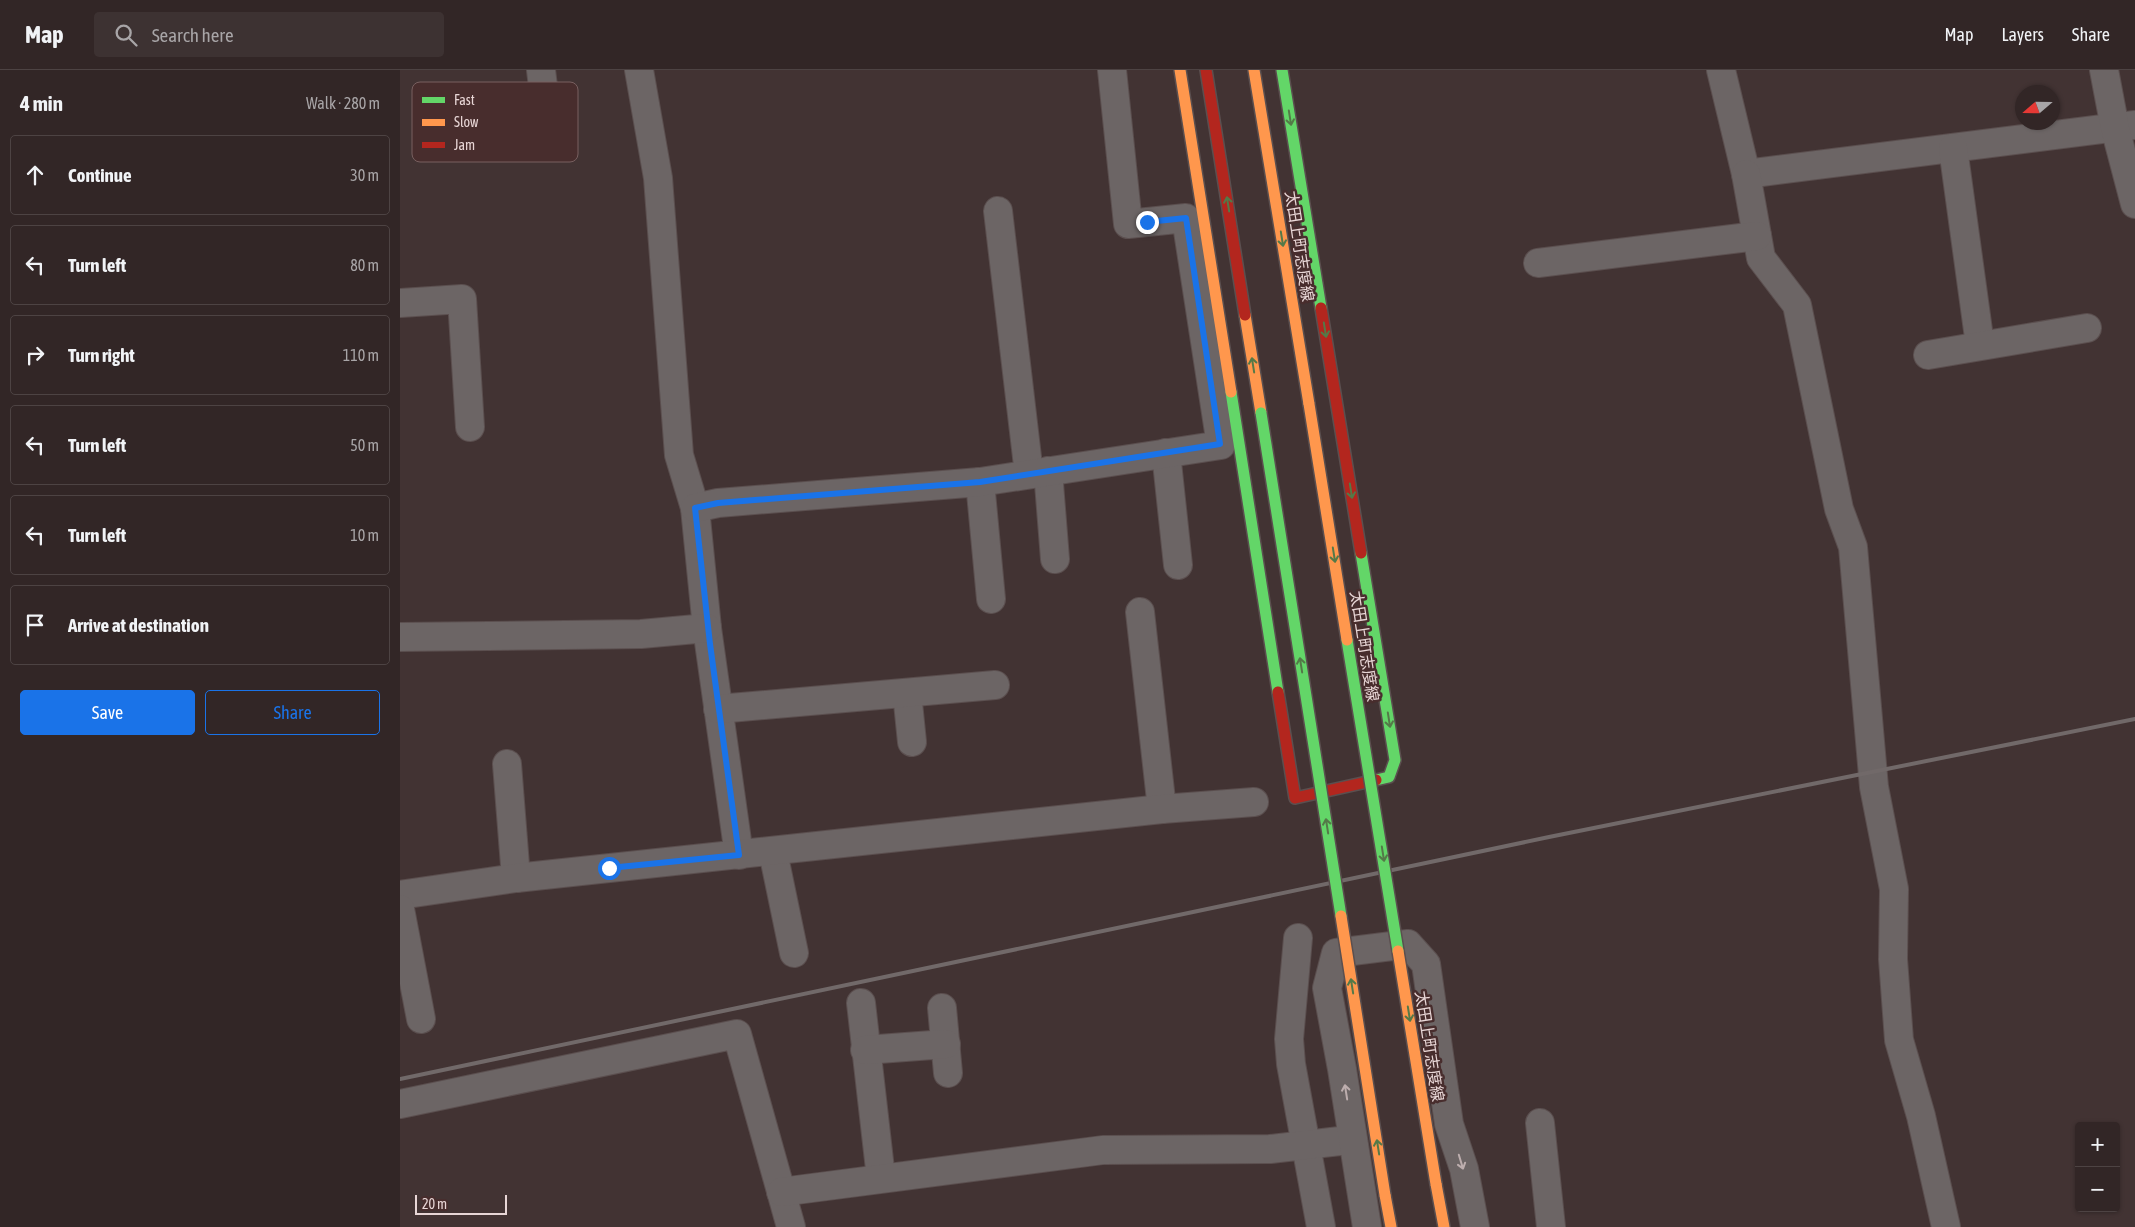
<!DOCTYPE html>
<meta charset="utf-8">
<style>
body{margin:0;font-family:"Asap Condensed","Noto Sans JP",sans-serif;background:#3d3232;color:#f1f3f6}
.controls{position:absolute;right:15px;bottom:15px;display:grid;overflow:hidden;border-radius:5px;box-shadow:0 1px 4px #0004}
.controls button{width:45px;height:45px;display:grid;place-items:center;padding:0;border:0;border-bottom:1px solid #4d4343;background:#322626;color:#f1f3f6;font:25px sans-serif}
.compass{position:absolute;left:1615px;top:15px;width:45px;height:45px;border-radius:50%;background:#322626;box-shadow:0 1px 4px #0004;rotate:250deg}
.scale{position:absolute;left:15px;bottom:12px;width:92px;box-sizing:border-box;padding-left:5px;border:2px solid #e8d6d6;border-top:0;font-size:14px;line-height:18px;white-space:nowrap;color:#e8d6d6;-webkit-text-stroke:4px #482d2d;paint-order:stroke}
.stop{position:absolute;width:15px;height:15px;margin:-11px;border:4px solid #1a73e8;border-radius:50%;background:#fff}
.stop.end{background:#1a73e8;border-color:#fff;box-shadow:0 1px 5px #0008}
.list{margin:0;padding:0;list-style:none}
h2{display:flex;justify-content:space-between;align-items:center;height:65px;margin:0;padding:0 20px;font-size:21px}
h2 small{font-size:16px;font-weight:400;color:#a8a5a7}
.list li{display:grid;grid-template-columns:32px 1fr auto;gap:15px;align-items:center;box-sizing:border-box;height:80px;margin:0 10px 10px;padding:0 10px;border:1px solid #4d4343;border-radius:5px}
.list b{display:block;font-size:19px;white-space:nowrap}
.list em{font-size:16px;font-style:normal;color:#a8a5a7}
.actions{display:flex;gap:10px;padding:15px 20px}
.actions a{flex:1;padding:11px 0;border:1px solid #1a73e8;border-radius:5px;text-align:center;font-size:18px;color:#1a73e8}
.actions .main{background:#1a73e8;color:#fff}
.icon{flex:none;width:28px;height:28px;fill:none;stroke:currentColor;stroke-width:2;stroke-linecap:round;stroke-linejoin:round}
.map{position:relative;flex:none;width:1735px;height:1157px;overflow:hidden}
header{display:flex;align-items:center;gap:30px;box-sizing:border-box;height:70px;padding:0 25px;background:#322626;border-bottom:1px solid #4d4343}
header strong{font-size:24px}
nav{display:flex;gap:28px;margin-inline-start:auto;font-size:18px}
.search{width:350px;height:45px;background:#3d3232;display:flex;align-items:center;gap:12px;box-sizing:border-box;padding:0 18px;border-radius:5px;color:#a8a5a7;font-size:19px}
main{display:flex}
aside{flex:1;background:#322626}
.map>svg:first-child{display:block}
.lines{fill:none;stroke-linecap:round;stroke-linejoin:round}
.street-casing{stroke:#5b4f4f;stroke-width:30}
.fast-casing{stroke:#5b4f4f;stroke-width:14}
.slow-casing{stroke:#5b4f4f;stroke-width:14}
.jam-casing{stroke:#5b4f4f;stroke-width:14}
.street{stroke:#6c6565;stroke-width:28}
.fast{stroke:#63d668;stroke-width:11}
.slow{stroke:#ff974d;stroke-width:11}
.jam{stroke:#b3261e;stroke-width:11}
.rail{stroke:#716969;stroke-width:4}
.fast-bridge-casing{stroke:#5b4f4f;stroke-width:14;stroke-linecap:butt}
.slow-bridge-casing{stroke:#5b4f4f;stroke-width:14;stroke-linecap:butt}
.fast-bridge{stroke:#63d668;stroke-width:11}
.slow-bridge{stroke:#ff974d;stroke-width:11}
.oneway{stroke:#547948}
.oneway2{stroke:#bdaeae}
.route{stroke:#1a73e8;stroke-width:6}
.labels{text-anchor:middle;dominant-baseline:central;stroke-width:5;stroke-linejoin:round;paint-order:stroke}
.street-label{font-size:16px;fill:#e8d6d6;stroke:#482d2d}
.key{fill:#482d2d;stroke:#786060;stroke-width:1}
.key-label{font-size:14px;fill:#e8d6d6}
</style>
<header>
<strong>Map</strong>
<div class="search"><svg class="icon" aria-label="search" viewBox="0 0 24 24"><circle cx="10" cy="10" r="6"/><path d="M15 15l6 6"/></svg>Search here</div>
<nav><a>Map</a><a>Layers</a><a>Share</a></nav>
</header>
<main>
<aside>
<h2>4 min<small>Walk · 280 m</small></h2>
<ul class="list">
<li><svg class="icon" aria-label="ahead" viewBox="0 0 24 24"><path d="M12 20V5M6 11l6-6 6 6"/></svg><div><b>Continue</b></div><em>30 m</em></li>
<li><svg class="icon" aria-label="left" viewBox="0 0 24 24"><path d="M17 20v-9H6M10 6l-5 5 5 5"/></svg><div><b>Turn left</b></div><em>80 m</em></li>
<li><svg class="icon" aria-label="right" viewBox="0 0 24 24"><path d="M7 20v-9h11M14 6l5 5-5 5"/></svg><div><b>Turn right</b></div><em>110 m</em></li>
<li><svg class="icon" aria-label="left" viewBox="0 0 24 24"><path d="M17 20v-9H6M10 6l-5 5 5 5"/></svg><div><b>Turn left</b></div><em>50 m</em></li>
<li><svg class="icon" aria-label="left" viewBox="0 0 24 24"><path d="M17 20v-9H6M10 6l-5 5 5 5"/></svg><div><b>Turn left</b></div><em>10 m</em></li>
<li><svg class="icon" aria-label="arrive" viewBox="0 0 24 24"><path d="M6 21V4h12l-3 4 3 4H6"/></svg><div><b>Arrive at destination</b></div></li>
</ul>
<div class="actions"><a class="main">Save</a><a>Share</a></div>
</aside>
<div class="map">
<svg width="1735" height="1157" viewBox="0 0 1735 1157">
<rect width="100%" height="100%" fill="#423333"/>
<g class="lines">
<defs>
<g id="street">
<path d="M141,0l5,42"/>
<path d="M239,0l19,108 21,277 16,53 12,120 32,227"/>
<path d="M1321,0l25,104 389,-49"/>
<path d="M1704,0l11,58 20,76"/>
<path d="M1553,78l27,197"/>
<path d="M1346,104l15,84 36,47 42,204 14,38 21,240 20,102 -1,70 6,81 22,76 25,111"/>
<path d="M598,141l31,263"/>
<path d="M1138,193l219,-27"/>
<path d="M0,233l62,-4 8,128"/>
<path d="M1528,285l159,-27"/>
<path d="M766,383l12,112"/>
<path d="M648,401l7,88"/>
<path d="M580,412l11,117"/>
<path d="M295,438l23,-5 262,-21 241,-37 -35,-227 -58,6 -16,-154"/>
<path d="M740,542l22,197"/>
<path d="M0,567l241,-3 66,-6"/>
<path d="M507,623l5,49"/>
<path d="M318,639l277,-24"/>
<path d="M107,694l9,114"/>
<path d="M373,782l21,101"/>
<path d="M0,825l116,-17 646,-69 92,-7"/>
<path d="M0,839l21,110"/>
<path d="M898,868l-9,101 2,25 30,163"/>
<path d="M461,933l20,175"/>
<path d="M542,938l6,65"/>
<path d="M465,980l81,-6"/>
<path d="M0,1034l337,-70 54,193"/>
<path d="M1140,1053l11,104"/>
<path d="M381,1122l322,-42 167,-1 70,-8"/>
<path d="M967,1157l-25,-158 -15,-81 9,-35 72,-9 18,20 23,160 15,45 11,58"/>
</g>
<g id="fast">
<path d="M882,0l39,238"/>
<path d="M831,322l47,300"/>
<path d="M961,483l34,207 -6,17 -13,3"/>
</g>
<g id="slow">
<path d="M780,0l51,322"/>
<path d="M854,0l55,334"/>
<path d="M845,245l16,98"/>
<path d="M1036,1114l8,43"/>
<path d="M985,1125l6,32"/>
</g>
<g id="jam">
<path d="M806,0l39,245"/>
<path d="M921,238l40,245"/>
<path d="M878,622l17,106 81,-18"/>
</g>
</defs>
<!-- street casing -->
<use href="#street" class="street-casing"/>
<!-- fast casing -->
<use href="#fast" class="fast-casing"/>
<!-- slow casing -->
<use href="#slow" class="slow-casing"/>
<!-- jam casing -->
<use href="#jam" class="jam-casing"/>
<!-- street -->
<use href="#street" class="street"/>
<!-- fast -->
<use href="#fast" class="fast"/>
<!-- slow -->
<use href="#slow" class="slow"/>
<!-- jam -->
<use href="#jam" class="jam"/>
<!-- rail -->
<path class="rail" d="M0,1009l1149,-242 586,-118"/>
<defs>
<g id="fast-bridge">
<path d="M861,343l80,503"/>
<path d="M947,570l51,311"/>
</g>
<g id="slow-bridge">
<path d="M909,334l38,236"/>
<path d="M941,846l44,279"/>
<path d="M998,881l38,233"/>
</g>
</defs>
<!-- fast-bridge casing -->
<use href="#fast-bridge" class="fast-bridge-casing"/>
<!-- slow-bridge casing -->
<use href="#slow-bridge" class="slow-bridge-casing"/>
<!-- fast-bridge -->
<use href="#fast-bridge" class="fast-bridge"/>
<!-- slow-bridge -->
<use href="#slow-bridge" class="slow-bridge"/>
</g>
<!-- one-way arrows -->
<defs><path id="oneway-shaft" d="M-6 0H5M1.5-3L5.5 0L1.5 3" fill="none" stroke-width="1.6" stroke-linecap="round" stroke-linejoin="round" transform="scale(1.25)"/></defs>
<g class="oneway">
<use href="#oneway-shaft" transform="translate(890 48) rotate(81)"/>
<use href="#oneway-shaft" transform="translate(828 134) rotate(-99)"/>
<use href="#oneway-shaft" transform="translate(882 169) rotate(81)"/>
<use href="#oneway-shaft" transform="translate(925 260) rotate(81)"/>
<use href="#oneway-shaft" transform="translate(853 295) rotate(-99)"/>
<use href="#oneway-shaft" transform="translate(951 421) rotate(81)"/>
<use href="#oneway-shaft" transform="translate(934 485) rotate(81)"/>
<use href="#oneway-shaft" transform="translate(901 595) rotate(-99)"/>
<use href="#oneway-shaft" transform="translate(989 650) rotate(81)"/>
<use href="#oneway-shaft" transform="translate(927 756) rotate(-99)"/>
<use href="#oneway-shaft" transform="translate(983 784) rotate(81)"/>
<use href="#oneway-shaft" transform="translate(952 916) rotate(-99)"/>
<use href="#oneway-shaft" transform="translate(1009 944) rotate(81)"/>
<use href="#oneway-shaft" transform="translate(978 1077) rotate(-99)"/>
</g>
<g class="oneway2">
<use href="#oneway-shaft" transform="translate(946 1022) rotate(-99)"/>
<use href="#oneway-shaft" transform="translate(1061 1092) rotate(73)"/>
</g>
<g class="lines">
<!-- route -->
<path class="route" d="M209,798l130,-13 -29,-211 -15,-136 23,-5 262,-21 240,-38 -34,-226 -39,4"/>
</g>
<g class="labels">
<!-- street labels -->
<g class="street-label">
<text transform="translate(900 176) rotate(81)">太田上町志度線</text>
<text transform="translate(965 576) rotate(81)">太田上町志度線</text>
<text transform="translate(1030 976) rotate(81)">太田上町志度線</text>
</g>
</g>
<!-- legend -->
<rect x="12" y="12" width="166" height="80" rx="8" class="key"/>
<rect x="22" y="27" width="23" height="6" fill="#63d668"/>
<rect x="22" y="49" width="23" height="7" fill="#ff974d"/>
<rect x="22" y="72" width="23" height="6" fill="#b3261e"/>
<g class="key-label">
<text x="54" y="35">Fast</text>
<text x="54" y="57">Slow</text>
<text x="54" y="80">Jam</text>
</g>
</svg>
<div class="controls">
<button>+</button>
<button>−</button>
</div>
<svg class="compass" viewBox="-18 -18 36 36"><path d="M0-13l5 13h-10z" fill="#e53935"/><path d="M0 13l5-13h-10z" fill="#a8a5a7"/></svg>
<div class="scale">20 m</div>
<div class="stop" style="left:209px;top:798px"></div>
<div class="stop end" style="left:747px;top:152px"></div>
</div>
</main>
